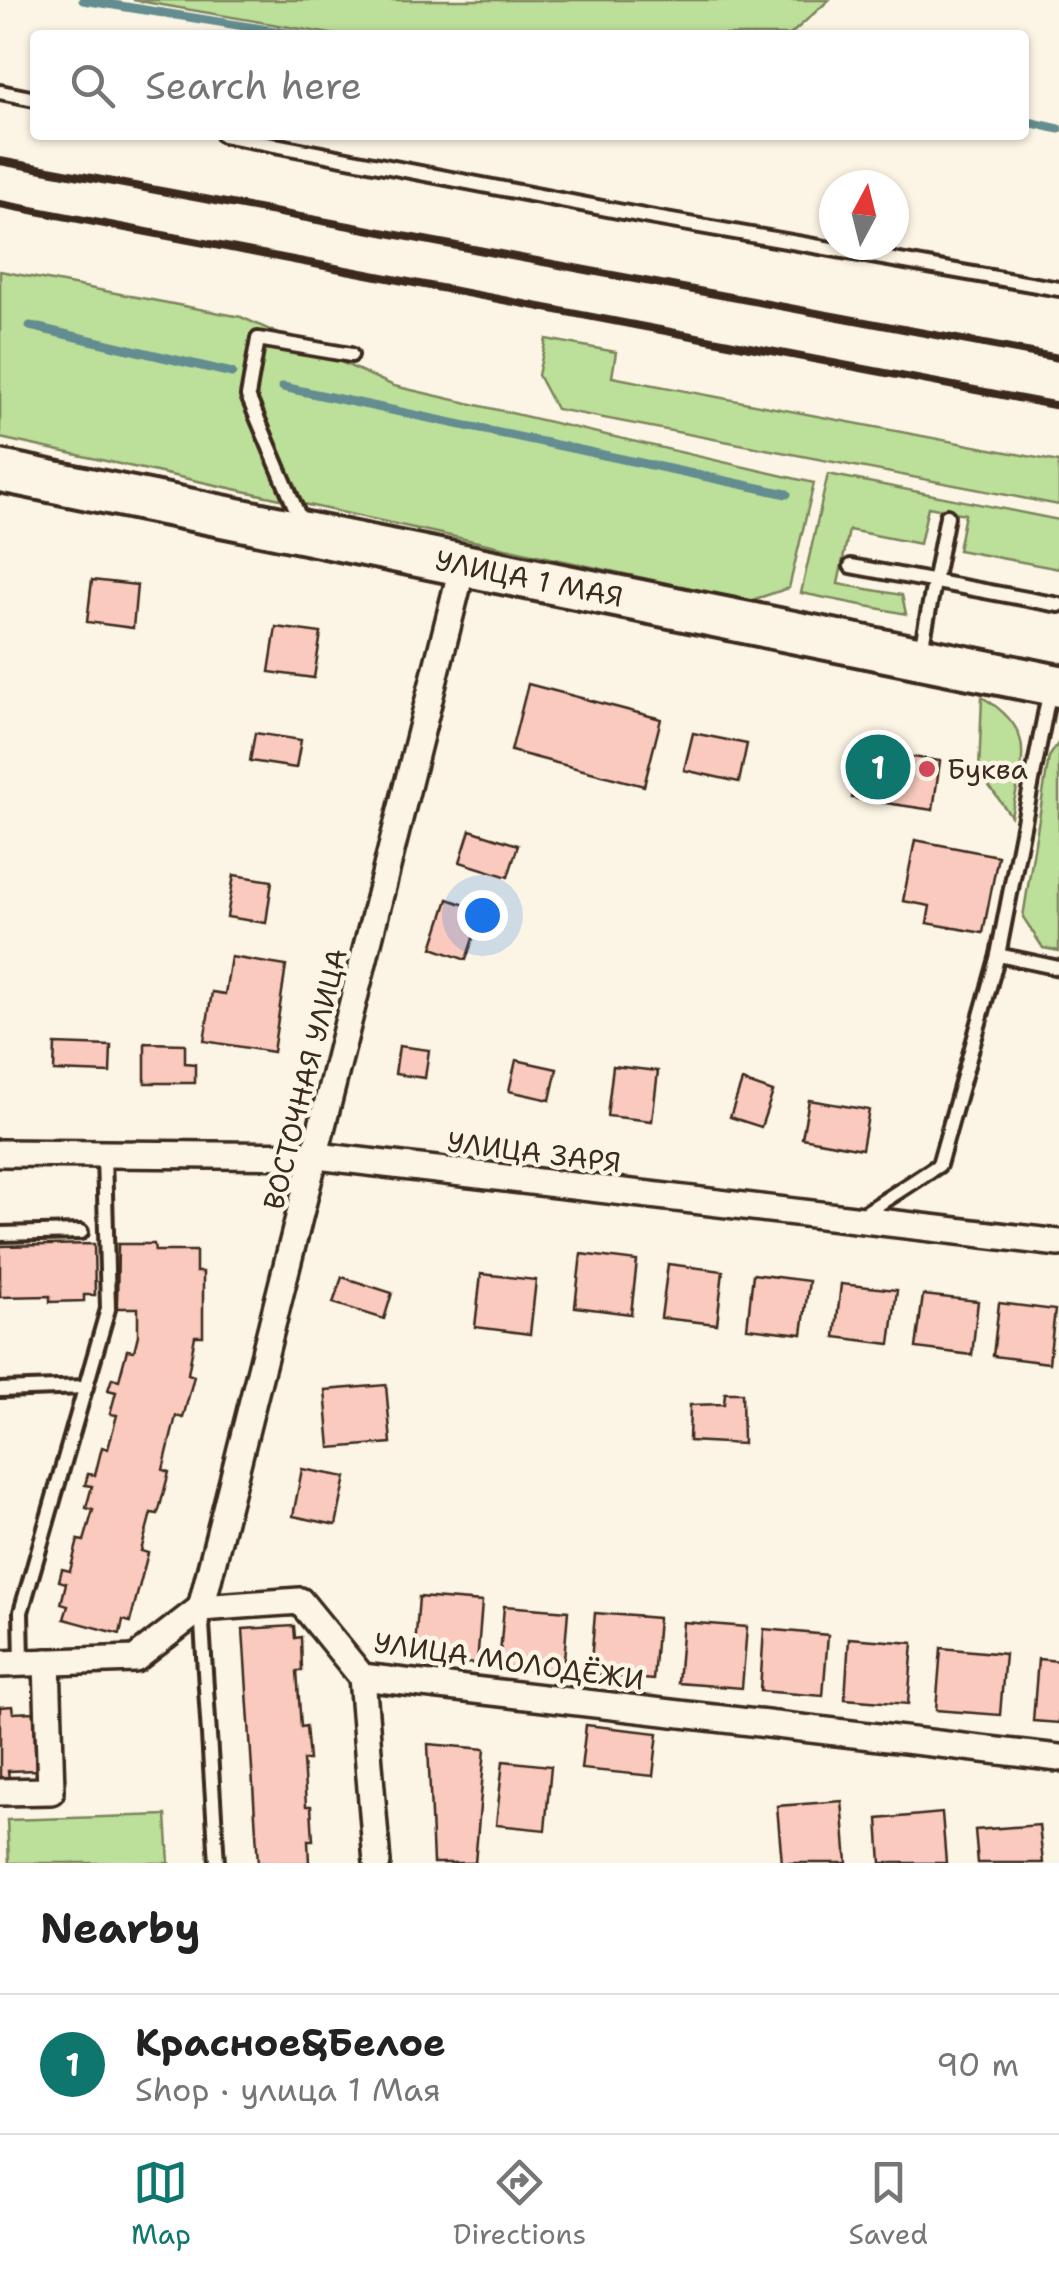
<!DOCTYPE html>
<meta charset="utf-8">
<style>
body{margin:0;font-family:"Shantell Sans",sans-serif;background:#f6f6f6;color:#222}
.compass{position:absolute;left:819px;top:170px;width:90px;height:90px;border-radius:50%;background:#fff;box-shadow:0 2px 8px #0004;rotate:7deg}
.you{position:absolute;left:482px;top:915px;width:35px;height:35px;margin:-25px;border:8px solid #fff;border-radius:50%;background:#1a73e8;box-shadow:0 0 0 15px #1a73e833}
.badge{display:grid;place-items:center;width:65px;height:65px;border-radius:50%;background:#0f766e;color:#fff;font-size:32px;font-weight:700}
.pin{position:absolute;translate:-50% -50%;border:5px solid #fff;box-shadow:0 2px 10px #0006}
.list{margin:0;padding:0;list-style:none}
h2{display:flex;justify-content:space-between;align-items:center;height:130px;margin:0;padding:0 40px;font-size:42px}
h2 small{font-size:32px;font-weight:400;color:#767676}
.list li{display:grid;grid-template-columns:65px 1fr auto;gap:30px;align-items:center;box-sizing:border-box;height:140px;padding:0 40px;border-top:2px solid #e0e0e0}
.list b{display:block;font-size:38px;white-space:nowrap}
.list p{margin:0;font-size:32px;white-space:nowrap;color:#767676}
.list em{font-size:32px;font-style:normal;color:#767676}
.icon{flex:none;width:55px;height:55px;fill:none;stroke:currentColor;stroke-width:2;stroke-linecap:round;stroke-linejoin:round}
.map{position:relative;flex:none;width:1059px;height:1863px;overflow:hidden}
.search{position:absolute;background:#fff;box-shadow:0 2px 8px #0004;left:30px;right:30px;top:30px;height:110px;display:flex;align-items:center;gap:25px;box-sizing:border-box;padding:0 35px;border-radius:10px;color:#767676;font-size:38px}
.sheet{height:270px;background:#fff}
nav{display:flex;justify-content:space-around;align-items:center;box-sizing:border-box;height:140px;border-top:2px solid #e0e0e0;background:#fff;font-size:28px;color:#767676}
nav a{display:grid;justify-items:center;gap:5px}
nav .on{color:#0f766e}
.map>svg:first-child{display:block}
.green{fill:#bcdf99;stroke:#7c845c;stroke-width:2.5}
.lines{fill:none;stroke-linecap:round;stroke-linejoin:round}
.stream{stroke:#648d90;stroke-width:9}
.building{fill:#f9cabd;stroke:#3b2a1e;stroke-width:2.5}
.service-casing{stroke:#3b2a1e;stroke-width:20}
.minor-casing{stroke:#3b2a1e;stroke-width:32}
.primary-casing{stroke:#3b2a1e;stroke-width:48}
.service{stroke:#fcf5e5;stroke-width:12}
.minor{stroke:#fcf5e5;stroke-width:25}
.primary{stroke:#fcf5e5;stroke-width:40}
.rail{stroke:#3b2a1e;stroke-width:8}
.poi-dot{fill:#d1495b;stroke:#fcf5e5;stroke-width:4}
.labels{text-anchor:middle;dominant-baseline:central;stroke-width:9;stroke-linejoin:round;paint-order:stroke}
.street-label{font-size:28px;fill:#3b2a1e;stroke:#fcf5e5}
.poi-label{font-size:28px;fill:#3b2a1e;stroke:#fcf5e5;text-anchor:start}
</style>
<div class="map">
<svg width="1059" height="1863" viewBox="0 0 1059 1863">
<rect width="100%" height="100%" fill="#fcf5e5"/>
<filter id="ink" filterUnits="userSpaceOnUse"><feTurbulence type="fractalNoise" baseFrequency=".01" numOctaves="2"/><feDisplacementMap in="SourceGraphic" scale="20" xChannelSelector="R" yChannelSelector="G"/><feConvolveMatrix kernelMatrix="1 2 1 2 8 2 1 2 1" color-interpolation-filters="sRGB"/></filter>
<g filter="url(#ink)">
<!-- green -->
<g class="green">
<path d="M133,0h696l-39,35h-454z"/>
<path d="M0,271l241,46 153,69 420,97 -25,105 -40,13 -749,-163z"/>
<path d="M546,339l70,13 -4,25 447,85v43l-503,-96 -18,-34z"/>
<path d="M828,474l231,46v49l-101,-19 7,-36 -37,-7 -8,37 -71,-14 -11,54 64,11 4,19 -105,-21z"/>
<path d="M982,697c57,34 40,64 29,119l-32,-44z"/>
<path d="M1059,742v209l-16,-3 -20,-31 26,-160z"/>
<path d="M166,1815l3,48h-160l-2,-43z"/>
</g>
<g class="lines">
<!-- stream -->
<g class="stream">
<path d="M83,0l216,35"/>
<path d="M1024,121l35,8"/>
<path d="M30,326l202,47"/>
<path d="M283,387l504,107"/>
</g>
</g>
<!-- building -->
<g class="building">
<path d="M92,580l45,5 -4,43 -46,-6z"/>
<path d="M276,627l45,6 -7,45 -45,-6z"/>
<path d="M528,684l133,35 -17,67 -133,-35z"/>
<path d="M255,733l46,7 -5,28 -46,-7z"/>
<path d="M693,733l54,11 -8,38 -55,-12z"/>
<path d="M859,749l81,12 -7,49 -81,-12z"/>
<path d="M470,830l48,15 -10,32 -48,-15z"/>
<path d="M915,840l83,16 -15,77 -56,-10 3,-17 -27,-5z"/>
<path d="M234,875l38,6 -6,42 -39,-6z"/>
<path d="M448,899l34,12 -16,49 -34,-12z"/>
<path d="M231,957l55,9 -13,86 -69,-11 8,-49 13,2z"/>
<path d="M145,1043l40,1v19l10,1v19h-50z"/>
<path d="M55,1044l56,2 -1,27 -56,-2z"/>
<path d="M399,1046l30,4 -4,28 -30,-4z"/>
<path d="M516,1060l41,9 -7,31 -41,-9z"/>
<path d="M613,1066l45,5 -6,50 -45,-5z"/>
<path d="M742,1081l31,11 -12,35 -31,-10z"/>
<path d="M809,1100l60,10 -7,39 -60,-11z"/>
<path d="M94,1244l1,51h-11v6l-34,1v-6l-50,1v-51z"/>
<path d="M118,1244h36l1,7h41v21h7v64h-8l-7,38 6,2 -11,42 -7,-2 -13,54 6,2 -11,42 -7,-1 -10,38 7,2 -18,69 -7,-2 -3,14 -56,-15 4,-13 -7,-2 5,-21 -7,-2 3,-12 8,2 8,-31 6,1 9,-31 -7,-2 6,-22 -7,-1 3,-11 7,1 7,-28 6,2 9,-34 -7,-1 6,-22 -8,-2 4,-12 7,2 8,-30 7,1 4,-16v-27h-21z"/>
<path d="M581,1254l56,7 -6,53 -56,-7z"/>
<path d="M668,1264l55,7 -6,53 -56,-6z"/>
<path d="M481,1274l55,6 -6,54 -55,-7z"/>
<path d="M753,1274l56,7 -7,53 -55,-6z"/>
<path d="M342,1277l50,16 -8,26 -51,-16z"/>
<path d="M841,1284l56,6 -7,54 -55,-7z"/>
<path d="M923,1295l55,6 -6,54 -56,-7z"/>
<path d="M999,1303l56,7 -6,53 -56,-7z"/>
<path d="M386,1385l5,58 -61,5 -5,-58z"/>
<path d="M725,1393h17l1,51 -54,-3 1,-36 34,-1z"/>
<path d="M302,1469l44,8 -10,48 -43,-9z"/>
<path d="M419,1597l63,5 -5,62 -63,-5z"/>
<path d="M504,1606l64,5 -5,61 -64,-5z"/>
<path d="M595,1613l63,5 -5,62 -63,-6z"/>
<path d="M683,1622l64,5 -5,61 -64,-5z"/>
<path d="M294,1626l1,12 6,-1 1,34h-5l4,56 5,-1 3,34h-6l3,46h5l2,34h-5l1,23h-51l-15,-234z"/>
<path d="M764,1629l64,6 -5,61 -63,-5z"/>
<path d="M849,1638l64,5 -5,61 -63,-5z"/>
<path d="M941,1648l64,6 -5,61 -64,-5z"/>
<path d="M1038,1659l21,2v62l-26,-2z"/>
<path d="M12,1706l1,7 21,-1 2,58 -28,1 1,7 -9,1v-72z"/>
<path d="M586,1725l72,8 -5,43 -72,-7z"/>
<path d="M428,1744l57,5 -10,114h-42z"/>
<path d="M503,1761l48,5 -6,64 -49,-5z"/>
<path d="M842,1801l5,62h-65l-5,-57z"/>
<path d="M942,1813l4,50h-65l-3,-44z"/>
<path d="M1039,1825l4,38h-65l-3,-33z"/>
</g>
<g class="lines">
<defs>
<g id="service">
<path d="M0,92l35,7"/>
<path d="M223,135l426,82 410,72"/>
<path d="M303,526l-55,-130 10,-57 93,16"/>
<path d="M851,566l208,39"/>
<path d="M920,655l27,-139"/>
<path d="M998,955l61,13"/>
<path d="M859,1217l80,-52 59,-210 52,-266"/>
<path d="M0,1234l81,-2"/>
<path d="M0,1390l86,-3"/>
<path d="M201,1608l16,255"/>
<path d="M22,1663l-1,-51 87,-303 -4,-155"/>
</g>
<g id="minor">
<path d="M0,1153l317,3 742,87"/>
<path d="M201,1608l262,-1044"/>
<path d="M0,1664l135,-5 66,-51 99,-7 62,76 697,81"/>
<path d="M362,1677l15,186"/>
<path d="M0,1792l51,-1 -4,-129"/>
</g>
<g id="primary">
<path id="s1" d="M0,471l1059,215"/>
</g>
</defs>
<!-- service casing -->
<use href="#service" class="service-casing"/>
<!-- minor casing -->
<use href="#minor" class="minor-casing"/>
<!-- primary casing -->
<use href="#primary" class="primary-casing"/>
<!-- service -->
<use href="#service" class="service"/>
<!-- minor -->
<use href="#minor" class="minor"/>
<!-- primary -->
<use href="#primary" class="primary"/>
<!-- rail -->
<g class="rail">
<path d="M0,161l1059,197"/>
<path d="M0,204l1059,202"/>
</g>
</g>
</g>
<!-- markers -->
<circle class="poi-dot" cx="927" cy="769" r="10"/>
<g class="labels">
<!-- street labels -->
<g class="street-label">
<text stroke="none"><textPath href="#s1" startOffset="540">УЛИЦА 1 МАЯ</textPath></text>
<text transform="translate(305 1079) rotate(-76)">ВОСТОЧНАЯ УЛИЦА</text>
<text transform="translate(534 1152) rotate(7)">УЛИЦА ЗАРЯ</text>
<text transform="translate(509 1661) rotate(8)">УЛИЦА МОЛОДЁЖИ</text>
</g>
<!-- poi labels -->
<g class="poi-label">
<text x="947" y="769">Буква</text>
</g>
</g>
</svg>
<svg class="compass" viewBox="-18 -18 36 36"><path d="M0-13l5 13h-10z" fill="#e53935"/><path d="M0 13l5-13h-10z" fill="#767676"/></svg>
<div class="you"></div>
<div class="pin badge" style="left:878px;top:767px">1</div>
<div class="search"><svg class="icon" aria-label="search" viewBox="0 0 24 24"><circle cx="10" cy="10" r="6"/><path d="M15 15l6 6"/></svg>Search here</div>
</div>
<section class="sheet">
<h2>Nearby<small></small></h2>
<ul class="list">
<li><span class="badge">1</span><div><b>Красное&amp;Белое</b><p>Shop · улица 1 Мая</p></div><em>90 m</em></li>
</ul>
</section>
<nav>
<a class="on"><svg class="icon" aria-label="map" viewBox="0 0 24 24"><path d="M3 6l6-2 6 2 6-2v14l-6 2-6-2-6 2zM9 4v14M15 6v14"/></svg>Map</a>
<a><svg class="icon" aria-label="directions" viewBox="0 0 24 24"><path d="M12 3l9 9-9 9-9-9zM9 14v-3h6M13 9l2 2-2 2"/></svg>Directions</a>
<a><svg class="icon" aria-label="saved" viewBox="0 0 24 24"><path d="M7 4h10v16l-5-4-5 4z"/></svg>Saved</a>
</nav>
